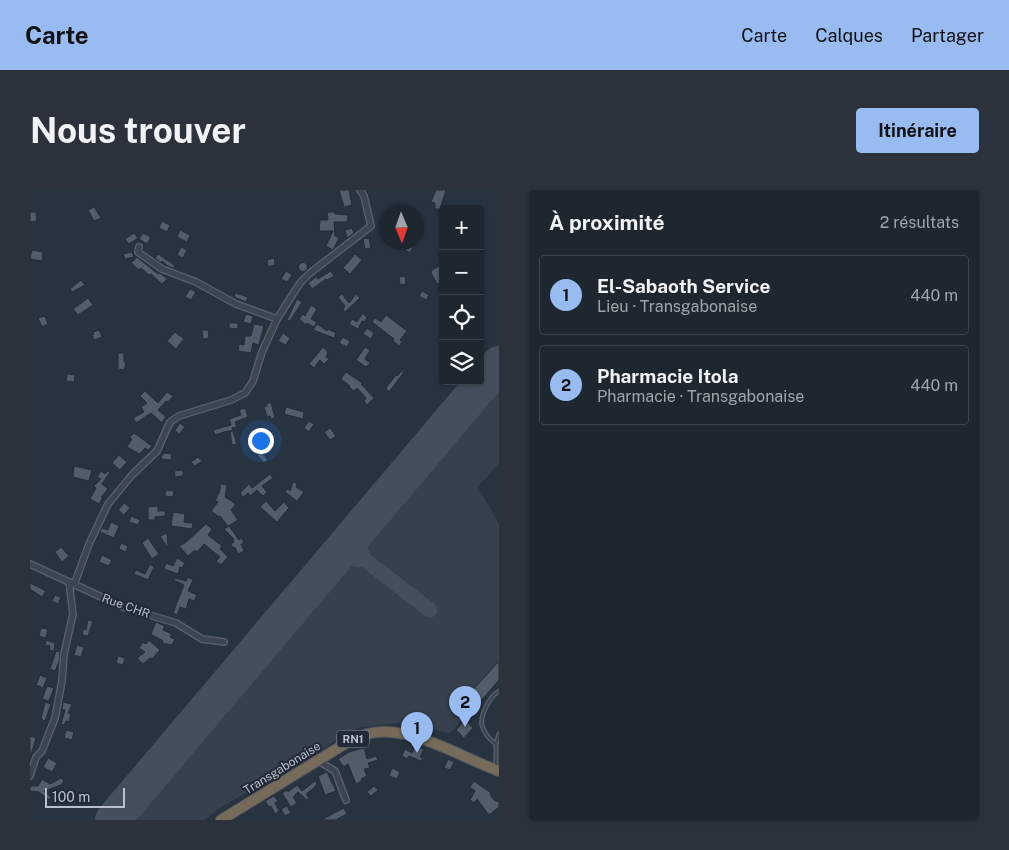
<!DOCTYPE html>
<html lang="fr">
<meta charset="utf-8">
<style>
body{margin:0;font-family:"Public Sans",sans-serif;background:#2b323c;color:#f1f3f6}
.controls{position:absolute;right:15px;top:15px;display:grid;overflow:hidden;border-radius:5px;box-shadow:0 1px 4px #0004}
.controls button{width:45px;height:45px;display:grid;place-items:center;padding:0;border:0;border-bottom:1px solid #3c434c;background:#1e2630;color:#f1f3f6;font:25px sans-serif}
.compass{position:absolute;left:349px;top:15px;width:45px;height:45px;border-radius:50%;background:#1e2630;box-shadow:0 1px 4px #0004;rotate:178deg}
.scale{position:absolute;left:15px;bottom:12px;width:80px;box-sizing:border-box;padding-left:5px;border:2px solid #b9c0ca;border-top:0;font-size:14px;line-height:18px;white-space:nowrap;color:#b9c0ca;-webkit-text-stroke:4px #212a36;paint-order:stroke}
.you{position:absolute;left:230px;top:250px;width:18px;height:18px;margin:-12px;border:4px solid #fff;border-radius:50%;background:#1a73e8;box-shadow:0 0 0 8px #1a73e833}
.badge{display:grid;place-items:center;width:32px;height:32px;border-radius:50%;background:#98bbf1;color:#111;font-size:16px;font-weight:700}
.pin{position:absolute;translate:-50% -41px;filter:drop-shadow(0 1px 2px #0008)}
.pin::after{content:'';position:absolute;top:26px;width:18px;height:15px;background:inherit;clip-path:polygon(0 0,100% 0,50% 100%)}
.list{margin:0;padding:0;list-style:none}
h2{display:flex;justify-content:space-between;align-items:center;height:65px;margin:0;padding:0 20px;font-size:21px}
h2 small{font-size:16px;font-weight:400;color:#a1a5ab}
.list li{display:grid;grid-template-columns:32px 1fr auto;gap:15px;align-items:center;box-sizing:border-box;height:80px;margin:0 10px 10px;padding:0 10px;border:1px solid #3c434c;border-radius:5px}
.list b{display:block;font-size:19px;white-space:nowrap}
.list p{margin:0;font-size:16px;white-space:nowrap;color:#a1a5ab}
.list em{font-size:16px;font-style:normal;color:#a1a5ab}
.icon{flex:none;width:28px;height:28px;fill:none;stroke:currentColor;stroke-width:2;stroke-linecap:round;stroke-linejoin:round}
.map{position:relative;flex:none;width:469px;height:630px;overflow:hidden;border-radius:5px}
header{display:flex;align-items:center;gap:30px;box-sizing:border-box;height:70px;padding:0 25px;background:#98bbf1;color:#111}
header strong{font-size:24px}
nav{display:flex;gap:28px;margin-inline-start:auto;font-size:18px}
.intro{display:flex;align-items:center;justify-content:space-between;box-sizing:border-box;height:120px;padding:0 30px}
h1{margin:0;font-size:35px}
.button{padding:12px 22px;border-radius:5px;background:#98bbf1;color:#111;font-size:18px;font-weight:700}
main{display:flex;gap:30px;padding:0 30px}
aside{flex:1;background:#1e2630;border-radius:5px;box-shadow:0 1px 4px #0004}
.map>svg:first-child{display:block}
.airport{fill:#37404d}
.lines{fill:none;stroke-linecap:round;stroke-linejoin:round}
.taxiway{stroke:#444e5c;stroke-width:15}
.runway{stroke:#444e5c;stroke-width:36}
.building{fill:#525c6b;stroke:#232c38}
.lane-casing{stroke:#5a636d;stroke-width:5}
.street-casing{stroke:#5a636d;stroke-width:8}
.highway-casing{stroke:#47505b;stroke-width:12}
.lane{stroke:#3c4550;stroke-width:2.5}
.street{stroke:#3c4550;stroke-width:5.5}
.highway{stroke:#766b5a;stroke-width:10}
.labels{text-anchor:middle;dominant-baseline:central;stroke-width:4;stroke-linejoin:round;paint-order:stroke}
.shield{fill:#212a36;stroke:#8b939e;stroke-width:1}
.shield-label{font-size:11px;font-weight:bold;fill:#b9c0ca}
.street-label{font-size:12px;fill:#b9c0ca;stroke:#212a36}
</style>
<header>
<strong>Carte</strong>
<nav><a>Carte</a><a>Calques</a><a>Partager</a></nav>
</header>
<div class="intro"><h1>Nous trouver</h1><a class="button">Itinéraire</a></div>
<main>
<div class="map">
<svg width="469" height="630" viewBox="0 0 469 630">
<rect width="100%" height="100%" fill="#283340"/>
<!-- airport -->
<path class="airport" d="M469,159v114l-21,24 21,37v156l-49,53 -50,-10 -40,4 -142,82 -13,11h-109l52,-58 323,-381h9v-10z"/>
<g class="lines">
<!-- taxiway -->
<g class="taxiway">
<path d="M333,334c-3,14 -5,24 2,36"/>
<path d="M299,375l19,-7 17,2 65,50"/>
</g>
<!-- runway -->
<path class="runway" d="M83,630l386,-456"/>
</g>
<!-- building -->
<g class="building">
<path d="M309,0h10l3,15 -8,2z"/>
<path d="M406,0h10l-6,19h-5v-6l-4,-1z"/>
<path d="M64,17l7,11 -7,3 -6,-11z"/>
<path d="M0,22h6l1,9 -7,1z"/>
<path d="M297,22h7l1,2 13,1 -1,7h-13l1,14 4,2 -6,12 -7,-4 7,-15h-14l1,-11h8z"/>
<path d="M132,31l8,4 -3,7 -8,-4z"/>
<path d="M322,38l2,5 -7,5 -2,-8z"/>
<path d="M150,40l10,5 -3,7 -10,-5z"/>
<path d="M104,43l4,5 -9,6 -4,-5z"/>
<path d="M113,43l8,4 -4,7 -8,-5z"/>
<path d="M339,48l2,10 -6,1 -2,-10z"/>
<path d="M375,52l10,2 -5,9 -8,-5z"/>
<path d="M151,57l6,3 -4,8 -6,-3z"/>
<path d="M2,60l11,2 -1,9 -12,-2z"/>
<path d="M102,62l2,5 -9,2 -2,-5z"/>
<path d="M128,64l12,8 5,4 -2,2 -5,-2 -6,-5 -1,2 -6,-5z"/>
<path d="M325,64l7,6 -12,14 -7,-6z"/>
<path d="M107,67l21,17 1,-1 2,1 6,5 -5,5 -11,-10 -2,1 -8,-7 -2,2 -8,-7z"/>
<path d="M244,68l1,7 -7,2 -1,-7z"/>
<circle cx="273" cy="77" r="4.5"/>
<path d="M413,74v5l-4,2 4,10 -6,3 -6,-11 1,-3z"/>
<path d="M256,81l6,4 -5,7 -6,-3z"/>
<path d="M301,81l3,5 -7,4 -1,-1 -14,10 -4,-6 8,-6 2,2z"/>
<path d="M375,86l1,8 -6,1 -1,-8z"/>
<path d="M51,90l4,5 -13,7 -2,-3z"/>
<path d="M160,99l6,3 -5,8 -6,-3z"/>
<path d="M392,101l7,4 -3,5 -7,-4z"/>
<path d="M205,103l13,4 -2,5 -12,-5z"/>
<path d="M312,104l7,9 7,-9 4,4 -15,14 -2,-3 2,-3 -7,-9z"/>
<path d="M58,108l5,7 -15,10 -5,-6z"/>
<path d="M267,109l5,3 -12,19 -3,-1z"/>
<path d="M281,115l6,4 -6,10 6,3 -3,5 -7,-4 -1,2 -7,-6 4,-5 2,2z"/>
<path d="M333,123l4,5 -3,4 -2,-1 -4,8 -9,-5 3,-5 5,3z"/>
<path d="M216,124l7,2 -2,8 -8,-2z"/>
<path d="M356,125l21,16 -7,9 2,2 -3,4 -6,-5 1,-2 -22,-17 3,-4 6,4z"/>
<path d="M15,126l3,8 -6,3 -4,-9z"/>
<path d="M199,133h9v6l-9,-1z"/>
<path d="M224,134l10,2 -5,19 -6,-2 -2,10 -13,-2 1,-7 5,1 1,-9h6z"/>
<path d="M287,134l10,7 1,-2 8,4 -2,5 -21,-8z"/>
<path d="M337,138l7,5 -3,6 -8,-5z"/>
<path d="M69,140l3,7 -8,3 -2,-5 2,-1 -1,-2z"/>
<path d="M172,140h6l1,8 -6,1z"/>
<path d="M145,142l9,7 -8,10 -9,-8z"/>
<path d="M253,143l7,5 -4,7 -8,-4z"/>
<path d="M313,147l7,4 -3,6 -8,-4z"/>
<path d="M293,157l5,5 -2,5 3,2 -5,5 -4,-4 -6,8 -5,-4z"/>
<path d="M335,157l5,3 -5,9 5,4 -4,4 -10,-7z"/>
<path d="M88,163h6v9l2,1 -2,7 -6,-1z"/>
<path d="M372,181l2,1 -15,20 -3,-4 10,-13 1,1z"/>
<path d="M316,182l16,11 -1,1 13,14 -7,7 -3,-4 2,-3 -9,-10 -3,3 -5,-4 1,-1 -9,-7z"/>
<path d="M37,184l8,1 -1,7 -8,-1z"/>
<path d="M115,201l13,12 9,-11 6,4 -5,6 -2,-1 -8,9 8,7 -4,6 -11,-10 -15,10 -3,-5 11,-6 -3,-5 6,-4 -7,-7z"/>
<path d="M241,212l4,16 -4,1 -1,-3 -3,1 -3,-10 3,-1 -1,-2z"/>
<path d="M256,217l18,5 -1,7 -19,-5z"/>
<path d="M215,218l3,9 -13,5 2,5 -5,1 5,16 -5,1 -2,-14h2h-5l-12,4 -2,-5 18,-5 -2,-6 12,-4 -2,-5z"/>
<path d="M279,231l5,3 -5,8 -5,-4z"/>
<path d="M150,233l5,4 -6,7 -4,-4z"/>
<path d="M300,238l6,8 -6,4 -6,-8z"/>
<path d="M104,243l18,13 -4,4 -3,-2 -5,6 -13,-7 5,-8 -2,-2z"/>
<path d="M231,262l7,8 -4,3 -7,-8z"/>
<path d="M135,263l7,1 -1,6 -10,-1 1,-4z"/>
<path d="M89,265l8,7 -7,8 -8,-7z"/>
<path d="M168,267l4,4 -7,5 -4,-4z"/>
<path d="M44,276l18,4 -3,11 -16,-4z"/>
<path d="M153,280v6l-8,1 -1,-6z"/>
<path d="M71,281l4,3 3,-3 2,1 -8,12 6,5 -7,8h2l-4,7 -9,-5 6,-11 -2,-2 7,-7 -4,-2z"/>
<path d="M240,284l3,4 -11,8 5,6 -4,4 -6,-6 -7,6 -2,-3 -5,4 -3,-4 9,-9 3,4z"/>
<path d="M263,292l4,1 -1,4 8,5 -7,9 -12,-9 3,-3 2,2z"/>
<path d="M191,294l6,1 -2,12 11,7 -5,6 7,10 -10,6 -8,-10 -1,1 -8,-6 7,-9 -3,-1 4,-8z"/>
<path d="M136,300l8,1 -1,6 -8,-1z"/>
<path d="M236,311l9,10 9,-9 5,6 -12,14 -17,-15z"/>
<path d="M94,313l6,5 -6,7 -6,-5z"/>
<path d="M128,316v5h7v5l-10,1v3h-7v-13z"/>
<path d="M143,322l12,2 -1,8 9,1 -1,6 -21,-3z"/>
<path d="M101,326l9,4 -2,5 -9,-3z"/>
<path d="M81,332l8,4 -5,12 -14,-6 2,-4 6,2z"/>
<path d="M176,334l6,5 -4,6 14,11 -2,3 8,8 -7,8 -5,-4 4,-4 -16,-13 -7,8 -2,-2 -7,6 -9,-10 6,-3z"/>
<path d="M199,336l10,14 3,-2 2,5 -3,1 3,7 -6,3 -3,-7 -2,1 -2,-4 3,-2 -1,-2 1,-1 -10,-10z"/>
<path d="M137,343l1,15 -8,-12z"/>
<path d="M118,348l11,16 -7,5 -10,-16z"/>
<path d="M91,353l7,3 -2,6 -7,-3z"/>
<path d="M31,357l8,9 -7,6 -7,-10z"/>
<path d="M72,365l10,5 -3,6 -10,-4z"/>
<path d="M147,368l8,5 -3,5 -2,-1 -2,7 -14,-5 2,-6 7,3z"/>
<path d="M120,374l4,3 -6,13 -14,-6 2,-4 9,4z"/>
<path d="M158,387l5,3 -5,11 9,4 -3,6 -5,-2 -3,10 -6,-2 -3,8 -4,-2 11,-28 -10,-5 1,-2 11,3z"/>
<path d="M0,393l16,8 -4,6 -12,-8z"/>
<path d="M25,405l6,2 -3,7 -6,-3z"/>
<path d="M58,430l5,1 -5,15 -6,-1 1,-6 3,1z"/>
<path d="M126,432l9,4 -2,4 9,4 -2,3 5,2 -3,6 -10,-2 1,-2 -12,-7z"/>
<path d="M11,438l7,1 -2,9 -7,-2z"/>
<path d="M16,450l9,3 -1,8 -5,-1 1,-4 -5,-1z"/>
<path d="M119,450l11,10 -8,9 -2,-1 -7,6 -6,-6 8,-6 -6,-4 4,-6 3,2z"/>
<path d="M47,455l7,2 -3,10 -7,-2z"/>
<path d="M26,461l4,1 -1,10 -4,9 -5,-2z"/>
<path d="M88,466l7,2 -2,7 -7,-2z"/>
<path d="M469,471v19l-19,22 -10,-9z"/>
<path d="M10,485l7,3 -4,10 -7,-3z"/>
<path d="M17,496l7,2 -5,13 -7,-2z"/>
<path d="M15,512l6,2 -6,17 -4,-2z"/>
<path d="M33,512l9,2 -4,9 3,1 -2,8 -3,-1 -2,4 -3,-1 4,-14 -3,-1z"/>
<path d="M435,530l8,8 -9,10 -8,-8z"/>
<path d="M36,540l8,2 -2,8 -8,-2z"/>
<path d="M0,546l6,2 -5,17h-1z"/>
<path d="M385,556l9,3 -4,8 3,1 -2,3 -12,-5 -2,3 -5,-3 3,-7 7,4z"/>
<path d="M334,558l3,11 9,-3 2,4 -10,3 2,5 -6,1 3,7 -6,3 1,2 -6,3 -8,-20 -4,3 -6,-8 11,-7z"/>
<path d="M18,568l9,5 -5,9 -9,-5z"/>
<path d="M418,569l6,3 -4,8 -6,-2z"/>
<path d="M362,578l8,4 -3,7 -8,-3z"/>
<path d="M297,582l9,19 -11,4 -7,-19z"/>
<path d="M31,588l3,3 -3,4 -17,6 7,6 -2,3 -10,-8 -9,-1v-5h8l4,-7 8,5z"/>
<path d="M285,591l2,2 -3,5 -8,6 3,4 -2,2 -9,-8 -5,5 4,6 -6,4 -9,-14 5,-3 1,2 9,-7 5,6z"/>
<path d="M444,591l17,12 -1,2 4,5 5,2v5l-10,8 -12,-16 -3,4 -4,-3 5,-9 -5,-4z"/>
<path d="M344,596l4,4 -7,6 -4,-4z"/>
<path d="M244,606l4,5 -3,2 4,8 -4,3 -4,-8 -2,1 -4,-6z"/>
<path d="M257,616l4,7 -6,3 -4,-7z"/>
<path d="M314,618l3,6 -10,5v1h-16z"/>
</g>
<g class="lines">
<defs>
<g id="lane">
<path d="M466,554c-7,-5 -12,-11 -14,-19 -2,-10 8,-29 17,-34"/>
<path d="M466,576v-22l3,-10"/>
</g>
<g id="street">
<path d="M109,57l-1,5 24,17 34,13 40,22 41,15"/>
<path d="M0,374l93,43 53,16 26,16 22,3"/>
<path d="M44,395l15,-41 19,-40 24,-29 25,-24 13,-29 9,-6 52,-16 14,-7 8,-12 9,-29 15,-33 23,-36 10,-10 61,-47 -7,-30 -4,-6"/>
<path d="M287,570l18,11 11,29"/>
<path d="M0,586l6,-19 6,-6 13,-33 7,-37 2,-27 9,-40 -4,-32"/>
</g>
<path id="highway" d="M191,630l135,-83c8,-1 15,-5 23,-5 38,-3 84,26 120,39"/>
</defs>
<!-- lane casing -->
<use href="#lane" class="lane-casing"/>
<!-- street casing -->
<use href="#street" class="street-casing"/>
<!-- highway casing -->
<use href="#highway" class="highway-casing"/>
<!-- lane -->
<use href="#lane" class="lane"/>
<!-- street -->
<use href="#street" class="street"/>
<!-- highway -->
<use href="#highway" class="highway"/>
</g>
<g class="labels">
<!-- shield labels -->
<rect class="shield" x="307" y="540.5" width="32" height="17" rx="4"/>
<g class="shield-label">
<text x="323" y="549">RN1</text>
</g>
<!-- street labels -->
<g class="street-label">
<text transform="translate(96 416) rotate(20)">Rue CHR</text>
<text transform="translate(252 578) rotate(-32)">Transgabonaise</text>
</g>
</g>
</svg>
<div class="controls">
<button>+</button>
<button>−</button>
<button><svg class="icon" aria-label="locate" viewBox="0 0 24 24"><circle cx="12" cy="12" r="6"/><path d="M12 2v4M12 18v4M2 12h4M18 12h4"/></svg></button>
<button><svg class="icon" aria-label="layers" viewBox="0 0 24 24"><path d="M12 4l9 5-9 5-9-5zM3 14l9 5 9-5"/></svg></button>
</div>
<svg class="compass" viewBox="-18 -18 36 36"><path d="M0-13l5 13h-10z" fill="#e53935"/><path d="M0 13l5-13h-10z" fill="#a1a5ab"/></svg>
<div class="scale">100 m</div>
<div class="you"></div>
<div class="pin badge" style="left:387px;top:563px">1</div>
<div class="pin badge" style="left:435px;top:537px">2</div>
</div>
<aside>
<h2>À proximité<small>2 résultats</small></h2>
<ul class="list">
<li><span class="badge">1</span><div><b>El-Sabaoth Service</b><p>Lieu · Transgabonaise</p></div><em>440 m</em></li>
<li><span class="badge">2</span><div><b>Pharmacie Itola</b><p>Pharmacie · Transgabonaise</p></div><em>440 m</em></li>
</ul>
</aside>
</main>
